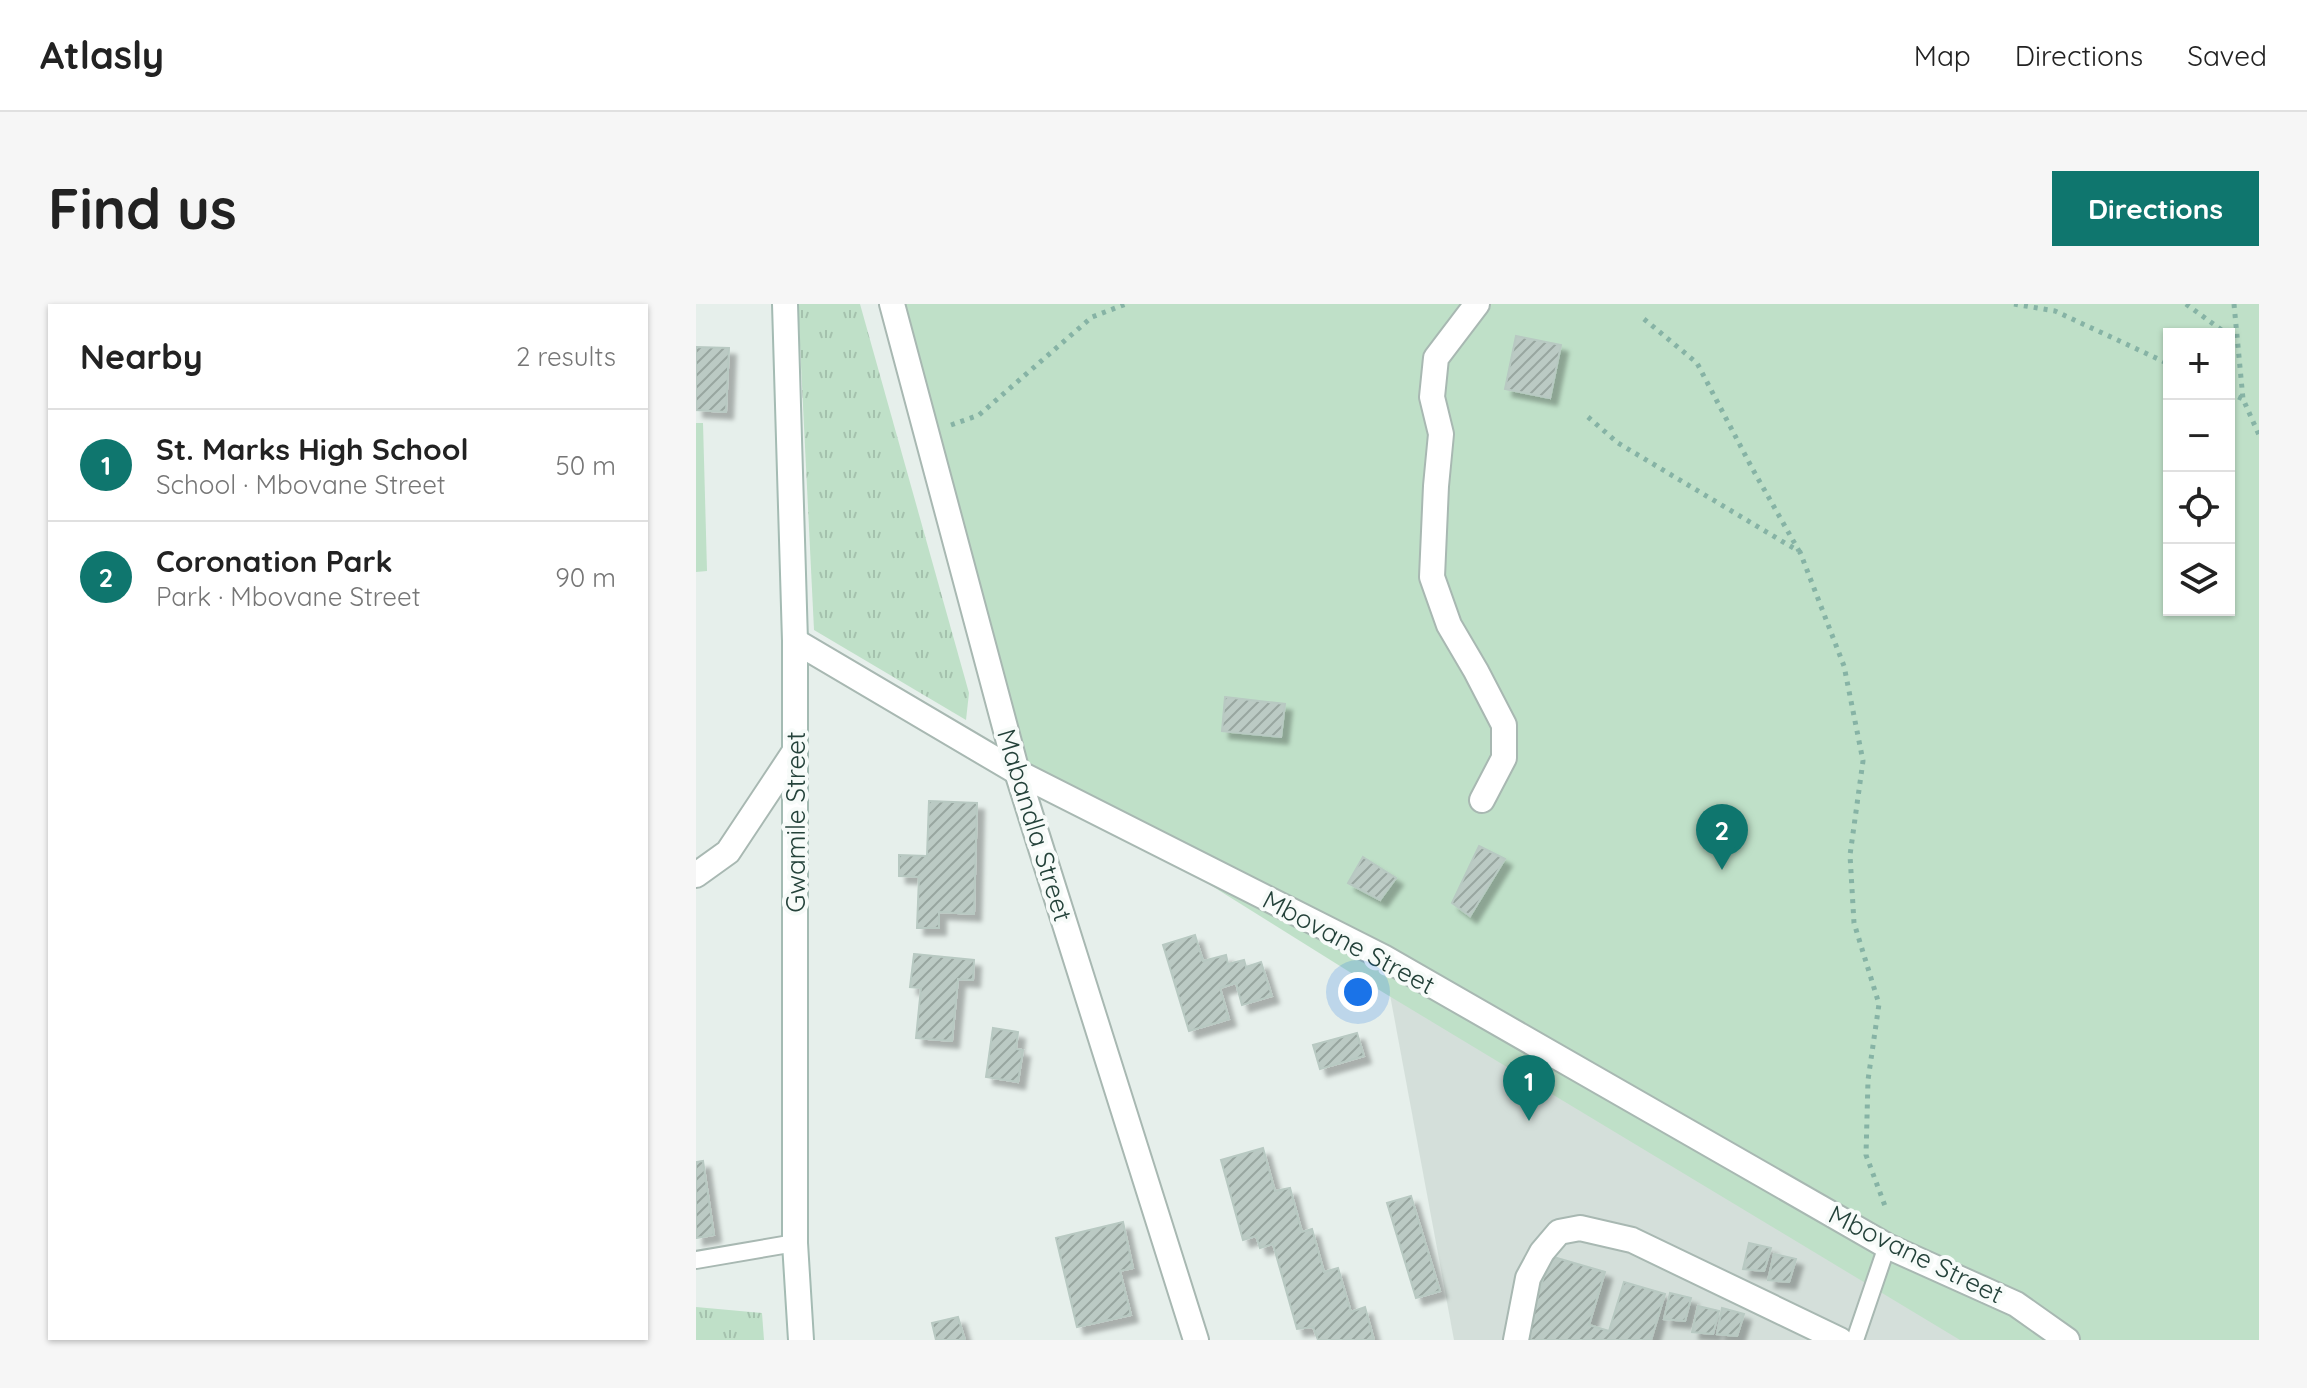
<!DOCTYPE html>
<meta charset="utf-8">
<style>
body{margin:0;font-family:Quicksand,sans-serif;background:#f6f6f6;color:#222}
.controls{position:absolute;right:24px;top:24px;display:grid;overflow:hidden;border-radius:0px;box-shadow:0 2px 6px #0004}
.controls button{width:72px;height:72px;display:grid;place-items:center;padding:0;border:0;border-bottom:2px solid #e0e0e0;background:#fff;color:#222;font:40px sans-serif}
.you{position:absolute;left:662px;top:688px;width:28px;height:28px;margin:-20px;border:6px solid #fff;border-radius:50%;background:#1a73e8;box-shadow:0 0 0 12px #1a73e833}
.badge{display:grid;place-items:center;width:52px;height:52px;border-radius:50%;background:#0f766e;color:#fff;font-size:26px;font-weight:700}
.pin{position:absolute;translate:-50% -66px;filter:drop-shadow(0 2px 4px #0008)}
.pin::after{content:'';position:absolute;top:42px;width:28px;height:24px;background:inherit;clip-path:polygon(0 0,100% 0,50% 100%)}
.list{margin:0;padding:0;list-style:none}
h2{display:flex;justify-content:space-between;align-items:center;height:104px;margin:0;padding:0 32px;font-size:34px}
h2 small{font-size:26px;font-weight:400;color:#767676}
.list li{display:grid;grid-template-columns:52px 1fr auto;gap:24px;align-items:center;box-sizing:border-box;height:112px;padding:0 32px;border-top:2px solid #e0e0e0}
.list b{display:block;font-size:30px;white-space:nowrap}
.list p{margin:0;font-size:26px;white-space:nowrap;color:#767676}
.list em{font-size:26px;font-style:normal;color:#767676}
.icon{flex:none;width:44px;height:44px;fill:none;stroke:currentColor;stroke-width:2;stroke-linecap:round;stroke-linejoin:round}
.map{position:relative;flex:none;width:1563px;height:1036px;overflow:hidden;border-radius:0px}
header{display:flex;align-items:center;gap:48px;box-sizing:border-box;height:112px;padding:0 40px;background:#fff;border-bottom:2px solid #e0e0e0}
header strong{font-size:38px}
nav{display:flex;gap:44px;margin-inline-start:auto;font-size:28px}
.intro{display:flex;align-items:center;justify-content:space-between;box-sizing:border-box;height:192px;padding:0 48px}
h1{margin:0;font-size:56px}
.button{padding:20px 36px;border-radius:0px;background:#0f766e;color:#fff;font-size:28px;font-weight:700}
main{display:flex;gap:48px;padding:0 48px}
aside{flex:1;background:#fff;border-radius:0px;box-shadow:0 2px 6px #0004}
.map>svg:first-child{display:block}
.built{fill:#d4dfda}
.grass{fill:url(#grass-tufts)}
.green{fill:#bfe0c8;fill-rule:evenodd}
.building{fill:url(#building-hatch);stroke:#b8c9c2;stroke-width:2;filter:url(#shadow)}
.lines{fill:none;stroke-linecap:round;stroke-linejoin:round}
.service-casing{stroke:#a8b8b2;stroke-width:20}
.minor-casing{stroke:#a8b8b2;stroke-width:28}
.tertiary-casing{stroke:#a8b8b2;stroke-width:28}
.secondary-casing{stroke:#a4bbb3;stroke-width:28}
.path{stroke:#86b3a5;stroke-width:5;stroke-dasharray:4 6;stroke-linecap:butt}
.service{stroke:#fff;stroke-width:16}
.minor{stroke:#fff;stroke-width:24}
.tertiary{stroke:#fff;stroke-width:24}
.secondary{stroke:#fff;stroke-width:24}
.labels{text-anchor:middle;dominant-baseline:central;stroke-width:8;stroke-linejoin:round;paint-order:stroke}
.street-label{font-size:26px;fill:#24423a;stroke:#f7fbf9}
</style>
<header>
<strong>Atlasly</strong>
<nav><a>Map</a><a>Directions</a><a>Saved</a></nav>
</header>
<div class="intro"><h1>Find us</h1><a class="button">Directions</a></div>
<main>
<aside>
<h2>Nearby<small>2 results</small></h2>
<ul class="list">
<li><span class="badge">1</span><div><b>St. Marks High School</b><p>School · Mbovane Street</p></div><em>50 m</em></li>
<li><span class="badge">2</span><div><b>Coronation Park</b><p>Park · Mbovane Street</p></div><em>90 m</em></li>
</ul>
</aside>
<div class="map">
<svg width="1563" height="1036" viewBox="0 0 1563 1036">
<defs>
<pattern id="grass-tufts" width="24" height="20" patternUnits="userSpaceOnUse" patternTransform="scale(2)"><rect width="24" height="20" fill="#bfe0c8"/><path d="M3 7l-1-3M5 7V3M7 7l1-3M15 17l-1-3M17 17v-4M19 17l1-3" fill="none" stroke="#a4c1ad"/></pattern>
<pattern id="building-hatch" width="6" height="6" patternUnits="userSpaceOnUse" patternTransform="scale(2)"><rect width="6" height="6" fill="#bbcac4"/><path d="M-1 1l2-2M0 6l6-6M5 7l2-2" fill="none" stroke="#98a6a0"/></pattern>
<filter id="shadow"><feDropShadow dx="7" dy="7" stdDeviation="2" flood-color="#0004"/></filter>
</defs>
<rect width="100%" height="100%" fill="#e6efeb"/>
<!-- built -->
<path class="built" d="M687,653l607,383h-536z"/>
<!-- grass -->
<g class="grass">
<path d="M102,0h62l109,389 -3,27 -152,-90z"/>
<path d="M0,1003l66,6 2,27h-68z"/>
</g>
<!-- green -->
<g class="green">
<path d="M196,0h1367v1036h-299l-604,-364 -341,-213zM1473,30h60v276h-60z"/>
<path d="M0,119h7l4,148 -11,1z"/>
</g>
<!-- building -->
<g class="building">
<path d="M820,32l45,9 -11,53 -45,-9z"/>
<path d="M0,43l33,1 -3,64 -30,-2z"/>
<path d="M529,393l60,7 -4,33 -59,-6z"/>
<path d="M233,497l48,2 -3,111 -35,-2v16h-22l2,-51 -20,-1v-21l28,1z"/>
<path d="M783,542l26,13 -35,57 -18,-13z"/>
<path d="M667,553l33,21 -16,22 -32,-17z"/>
<path d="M499,631l8,26 23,-6 2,9 16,-4 2,7 15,-5 11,34 -30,9 -6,-22 -16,5 9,31 -40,12 -26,-86z"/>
<path d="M218,650l60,6 -1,20 -15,-1 -6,62 -36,-3 5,-50 -11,-1z"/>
<path d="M297,724l25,4 -2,17 7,1 -5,32 -32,-5z"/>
<path d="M661,729l7,23 -44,13 -7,-24z"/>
<path d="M567,844l12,43 15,-3 12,44 10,-3 12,43 14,-4 13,44 14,-5 9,33h-56l-5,-13 -16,2 -24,-85 -13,4 -4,-12 -13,4 -22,-80z"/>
<path d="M7,857l11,74 -18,3v-76z"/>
<path d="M715,892l29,95 -24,7 -29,-95z"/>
<path d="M427,918l10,46 -13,3 11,44 -54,12 -21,-89z"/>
<path d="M1053,939l22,5 -7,23 -21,-2z"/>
<path d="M1078,950l22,5 -7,23 -21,-2z"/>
<path d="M854,952l55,16 -16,53 20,6 15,-49 41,12 -14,46h-126z"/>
<path d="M974,989l21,5 -6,23 -21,-2z"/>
<path d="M1002,1002l21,5 -6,23 -21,-2z"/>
<path d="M1026,1004l22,6 -7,22 -20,-2z"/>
<path d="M262,1013l7,23h-29l-4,-17z"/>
</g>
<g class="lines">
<defs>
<g id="service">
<path d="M0,956l99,-17"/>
<path d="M1159,1036l32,-94"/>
</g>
<g id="minor">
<path d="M196,0l125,468 179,568"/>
<path d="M781,0l-41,54 -4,39 9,37 -5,52 -4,91 17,48 27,46 28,54v33l-22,42"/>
<path d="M0,571l32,-23 67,-101"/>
<path d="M820,1036l12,-62 14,-26 17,-20 21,-4 52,12 208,100"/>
</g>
<path id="tertiary" d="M99,337l222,131 366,185 504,289 129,58 51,36"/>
<path id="secondary" d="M89,0l10,337v602l6,97"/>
</defs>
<!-- service casing -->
<use href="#service" class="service-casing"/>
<!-- minor casing -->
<use href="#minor" class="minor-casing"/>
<!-- tertiary casing -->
<use href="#tertiary" class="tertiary-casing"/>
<!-- secondary casing -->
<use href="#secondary" class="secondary-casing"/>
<!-- path -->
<g class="path">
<path d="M1318,0l41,7 114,53"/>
<path d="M1490,0l41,30"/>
<path d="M1538,0l9,95 16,36"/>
<path d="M948,15l53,44 55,105 47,83"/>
<path d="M1533,89l14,6"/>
<path d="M892,113l30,26 182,109 44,114 19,95 -13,94 4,68 25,81 -11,76 -2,75 19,51"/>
<path d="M255,121l28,-10 113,-98 34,-13"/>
</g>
<!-- service -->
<use href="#service" class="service"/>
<!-- minor -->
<use href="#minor" class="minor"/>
<!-- tertiary -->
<use href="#tertiary" class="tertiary"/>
<!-- secondary -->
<use href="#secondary" class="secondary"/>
</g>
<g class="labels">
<!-- street labels -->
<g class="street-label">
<text transform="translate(99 518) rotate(-90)">Gwamile Street</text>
<text transform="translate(339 521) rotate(73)">Mabandla Street</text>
<text transform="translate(653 638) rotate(28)">Mbovane Street</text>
<text transform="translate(1220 950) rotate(26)">Mbovane Street</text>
</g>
</g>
</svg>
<div class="controls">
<button>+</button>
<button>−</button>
<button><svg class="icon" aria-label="locate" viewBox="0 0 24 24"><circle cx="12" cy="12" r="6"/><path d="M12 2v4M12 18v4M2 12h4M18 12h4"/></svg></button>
<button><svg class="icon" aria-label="layers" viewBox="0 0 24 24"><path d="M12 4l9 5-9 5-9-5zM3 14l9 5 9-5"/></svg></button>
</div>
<div class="you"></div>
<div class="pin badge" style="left:833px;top:817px">1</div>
<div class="pin badge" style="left:1026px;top:566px">2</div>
</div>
</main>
